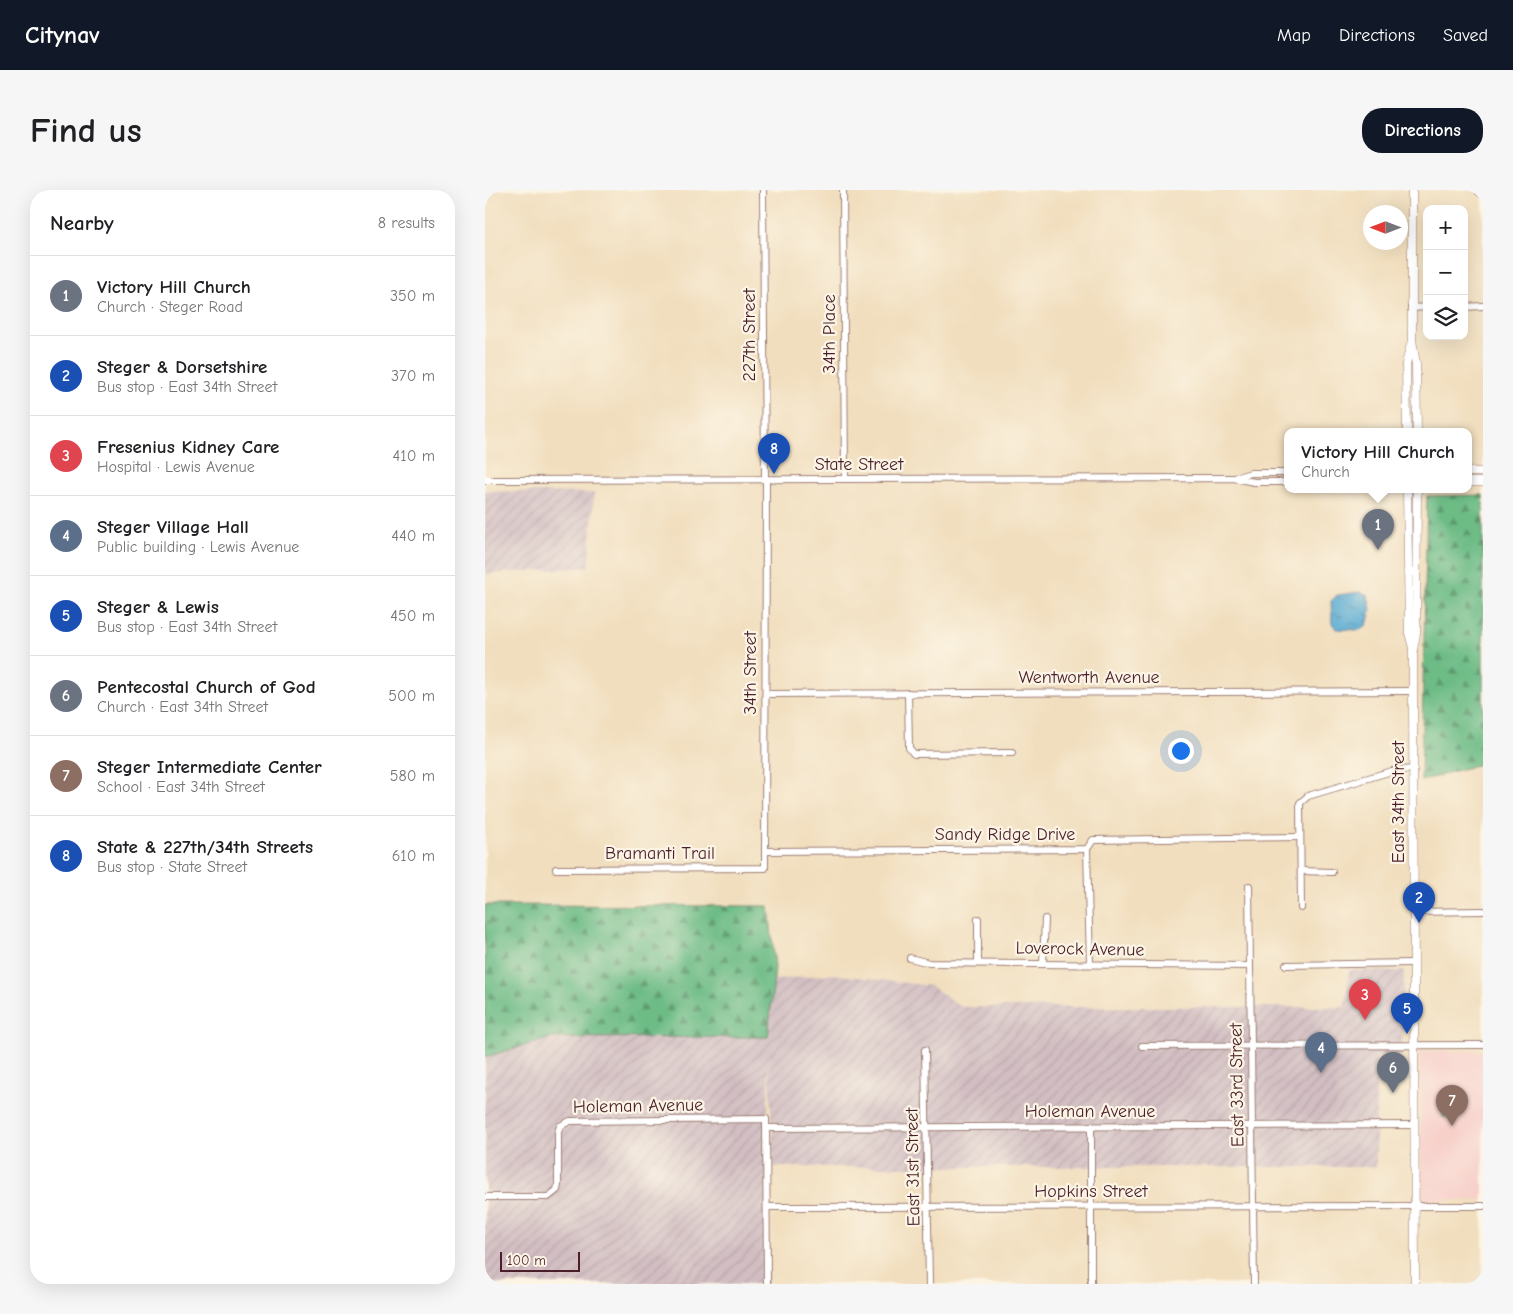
<!DOCTYPE html>
<meta charset="utf-8">
<style>
body{margin:0;font-family:"Comic Neue",sans-serif;background:#f6f6f6;color:#202124}
.controls{position:absolute;right:15px;top:15px;display:grid;overflow:hidden;border-radius:10px;box-shadow:0 5px 20px #0002}
.controls button{width:45px;height:45px;display:grid;place-items:center;padding:0;border:0;border-bottom:1px solid #e0e0e0;background:#fff;color:#202124;font:25px sans-serif}
.compass{position:absolute;left:878px;top:15px;width:45px;height:45px;border-radius:50%;background:#fff;box-shadow:0 5px 20px #0002;rotate:270deg}
.scale{position:absolute;left:15px;bottom:12px;width:80px;box-sizing:border-box;padding-left:5px;border:2px solid #4a1f2b;border-top:0;font-size:14px;line-height:18px;white-space:nowrap;color:#4a1f2b;-webkit-text-stroke:4px #fcf5e5;paint-order:stroke}
.you{position:absolute;left:695px;top:560px;width:18px;height:18px;margin:-12px;border:4px solid #fff;border-radius:50%;background:#1a73e8;box-shadow:0 0 0 8px #1a73e833}
.badge{display:grid;place-items:center;width:32px;height:32px;border-radius:50%;background:#111827;color:#fff;font-size:16px;font-weight:700}
.pin{position:absolute;translate:-50% -41px;filter:drop-shadow(0 1px 2px #0008)}
.pin::after{content:'';position:absolute;top:26px;width:18px;height:15px;background:inherit;clip-path:polygon(0 0,100% 0,50% 100%)}
.popup{position:absolute;left:799px;top:238px;width:188px;height:65px;box-sizing:border-box;display:grid;place-content:center;border-radius:10px;background:#fff;filter:drop-shadow(0 1px 4px #0005);font-size:16px;white-space:nowrap;color:#757577}
.popup b{font-size:19px;color:#202124}
.popup::after{content:'';position:absolute;left:50%;top:100%;margin-left:-10px;border:10px solid transparent;border-top-color:#fff}
.list{margin:0;padding:0;list-style:none}
h2{display:flex;justify-content:space-between;align-items:center;height:65px;margin:0;padding:0 20px;font-size:21px}
h2 small{font-size:16px;font-weight:400;color:#757577}
.list li{display:grid;grid-template-columns:32px 1fr auto;gap:15px;align-items:center;box-sizing:border-box;height:80px;padding:0 20px;border-top:1px solid #e0e0e0}
.list b{display:block;font-size:19px;white-space:nowrap}
.list p{margin:0;font-size:16px;white-space:nowrap;color:#757577}
.list em{font-size:16px;font-style:normal;color:#757577}
.icon{flex:none;width:28px;height:28px;fill:none;stroke:currentColor;stroke-width:2;stroke-linecap:round;stroke-linejoin:round}
.map{position:relative;flex:none;width:998px;height:1094px;overflow:hidden;border-radius:20px}
header{display:flex;align-items:center;gap:30px;box-sizing:border-box;height:70px;padding:0 25px;background:#111827;color:#fff}
header strong{font-size:24px}
nav{display:flex;gap:28px;margin-inline-start:auto;font-size:18px}
.intro{display:flex;align-items:center;justify-content:space-between;box-sizing:border-box;height:120px;padding:0 30px}
h1{margin:0;font-size:35px}
.button{padding:12px 22px;border-radius:20px;background:#111827;color:#fff;font-size:18px;font-weight:700}
main{display:flex;gap:30px;padding:0 30px}
aside{flex:1;background:#fff;border-radius:20px;box-shadow:0 5px 20px #0002}
.map>svg:first-child{display:block}
.built{fill:#f7d0ca}
.industrial{fill:url(#industrial-furrows)}
.forest{fill:url(#forest-firs);stroke:#5c6e58}
.pitch{fill:#87dc9f;stroke:#687e65}
.water{fill:url(#water-ripples);stroke:#51647f}
.lines{fill:none;stroke-linecap:round;stroke-linejoin:round}
.minor-casing{stroke:#9e7e74;stroke-width:8}
.tertiary-casing{stroke:#9e7e74;stroke-width:9}
.minor{stroke:#fff;stroke-width:6}
.tertiary{stroke:#fff;stroke-width:8}
.labels{text-anchor:middle;dominant-baseline:central;stroke-width:4.5;stroke-linejoin:round;paint-order:stroke}
.street-label{font-size:18px;fill:#4a1f2b;stroke:#fcf5e5}
</style>
<header>
<strong>Citynav</strong>
<nav><a>Map</a><a>Directions</a><a>Saved</a></nav>
</header>
<div class="intro"><h1>Find us</h1><a class="button">Directions</a></div>
<main>
<aside>
<h2>Nearby<small>8 results</small></h2>
<ul class="list">
<li><span class="badge" style="background:#6b7280">1</span><div><b>Victory Hill Church</b><p>Church · Steger Road</p></div><em>350 m</em></li>
<li><span class="badge" style="background:#1a4fb4">2</span><div><b>Steger &amp; Dorsetshire</b><p>Bus stop · East 34th Street</p></div><em>370 m</em></li>
<li><span class="badge" style="background:#e0444e">3</span><div><b>Fresenius Kidney Care</b><p>Hospital · Lewis Avenue</p></div><em>410 m</em></li>
<li><span class="badge" style="background:#5c6f8a">4</span><div><b>Steger Village Hall</b><p>Public building · Lewis Avenue</p></div><em>440 m</em></li>
<li><span class="badge" style="background:#1a4fb4">5</span><div><b>Steger &amp; Lewis</b><p>Bus stop · East 34th Street</p></div><em>450 m</em></li>
<li><span class="badge" style="background:#6b7280">6</span><div><b>Pentecostal Church of God</b><p>Church · East 34th Street</p></div><em>500 m</em></li>
<li><span class="badge" style="background:#8d6e63">7</span><div><b>Steger Intermediate Center</b><p>School · East 34th Street</p></div><em>580 m</em></li>
<li><span class="badge" style="background:#1a4fb4">8</span><div><b>State &amp; 227th/34th Streets</b><p>Bus stop · State Street</p></div><em>610 m</em></li>
</ul>
</aside>
<div class="map">
<svg width="998" height="1094" viewBox="0 0 998 1094">
<defs>
<pattern id="industrial-furrows" width="10" height="10" patternUnits="userSpaceOnUse" patternTransform="scale(1.25)"><rect width="10" height="10" fill="#d2bec2"/><path d="M-1 1l2-2M0 10L10 0M9 11l2-2" fill="none" stroke="#b6a3a7"/></pattern>
<pattern id="forest-firs" width="22" height="20" patternUnits="userSpaceOnUse" patternTransform="scale(1.25)"><rect width="22" height="20" fill="#6dbc86"/><path d="M5 1l3.5 6h-7zM16 11l3.5 6h-7z" fill="#5c986e"/></pattern>
<pattern id="water-ripples" width="26" height="14" patternUnits="userSpaceOnUse" patternTransform="scale(1.25)"><rect width="26" height="14" fill="#58aad3"/><path d="M2 4q2-2 4 0t4 0M15 11q2-2 4 0t4 0" fill="none" stroke="#4b8aab"/></pattern>
</defs>
<rect width="100%" height="100%" fill="#fcf5e5"/>
<filter id="ink" filterUnits="userSpaceOnUse"><feTurbulence type="fractalNoise" baseFrequency=".02" numOctaves="2"/><feDisplacementMap in="SourceGraphic" scale="10" xChannelSelector="R" yChannelSelector="G"/><feConvolveMatrix kernelMatrix="1 2 1 2 8 2 1 2 1" color-interpolation-filters="sRGB"/></filter>
<filter id="wash" filterUnits="userSpaceOnUse"><feTurbulence type="fractalNoise" baseFrequency=".0096" numOctaves="4" result="noise"/><feDisplacementMap in="SourceGraphic" scale="20" xChannelSelector="R" yChannelSelector="G"/><feGaussianBlur stdDeviation="1.12" result="paint"/><feColorMatrix in="noise" values="0 0 0 0 0 0 0 0 0 0 0 0 0 0 0 0 0 1.4 0 .05"/><feComposite in="paint" operator="in"/></filter>
<g filter="url(#wash)">
<rect width="100%" height="100%" fill="#f1debe"/>
<!-- built -->
<path class="built" d="M935,861h63v149h-62z"/>
<!-- industrial -->
<g class="industrial">
<path d="M0,301l109,2 -5,74 -104,7z"/>
<path d="M864,780l55,1 -2,85h-26v111h-602l-6,-111v228h-283v-227l66,-19 216,-1 6,-57 59,-6 99,12 31,21h383z"/>
</g>
<!-- forest -->
<g class="forest">
<path d="M998,305v268l-62,18 6,-285z"/>
<path d="M0,715l284,1 6,61 -7,70 -217,1 -66,19z"/>
</g>
<!-- pitch -->
<rect class="pitch" x="958" y="904" width="11" height="23"/>
<!-- water -->
<path class="water" d="M876,402l7,3 3,15 -4,15 -8,5 -22,-1 -5,-5 -1,-23 6,-6z"/>
</g>
<g filter="url(#ink)">
<g class="lines">
<defs>
<g id="minor">
<path d="M278,0l2,289"/>
<path d="M358,0l2,289"/>
<path d="M994,2l4,2"/>
<path d="M979,117l19,-1"/>
<path d="M926,118l16,-1"/>
<path d="M752,287l14,-4h37"/>
<path d="M0,290l749,-2 20,4h34"/>
<path d="M423,503l1,55 5,6 98,-1"/>
<path d="M281,504l647,-3"/>
<path d="M602,659l3,115"/>
<path d="M280,661l322,-2 6,-9 207,-3"/>
<path d="M71,679l209,-1 1,-389"/>
<path d="M816,681l31,1"/>
<path d="M764,696l5,398"/>
<path d="M816,718l-1,-105 8,-7 84,-25 21,-2"/>
<path d="M929,722l69,-1"/>
<path d="M493,729v44"/>
<path d="M425,768l19,5 321,3"/>
<path d="M558,773l2,-44"/>
<path d="M801,775l128,-2"/>
<path d="M657,856l341,-1"/>
<path d="M440,860l4,234"/>
<path d="M606,936v158"/>
<path d="M281,938l648,-3"/>
<path d="M0,1007h63l9,-7 1,-5v-53l2,-6 10,-5 196,-2 1,165"/>
<path d="M282,1017l716,-1"/>
</g>
<g id="tertiary">
<path d="M927,0v150l4,24 1,67"/>
<path d="M922,241l-1,-67 5,-20"/>
<path d="M983,282h15"/>
<path d="M983,292h15"/>
<path d="M922,299l2,144 4,15"/>
<path d="M930,1094l-2,-593v-41l3,-16 1,-145"/>
</g>
</defs>
<!-- minor casing -->
<use href="#minor" class="minor-casing"/>
<!-- tertiary casing -->
<use href="#tertiary" class="tertiary-casing"/>
<!-- minor -->
<use href="#minor" class="minor"/>
<!-- tertiary -->
<use href="#tertiary" class="tertiary"/>
</g>
</g>
<g class="labels">
<!-- street labels -->
<g class="street-label">
<text transform="translate(344 144) rotate(-90)">34th Place</text>
<text transform="translate(264 145) rotate(-90)">227th Street</text>
<text x="374" y="274">State Street</text>
<text transform="translate(265 483) rotate(-90)">34th Street</text>
<text x="604" y="487">Wentworth Avenue</text>
<text transform="translate(913 612) rotate(-90)">East 34th Street</text>
<text x="520" y="644">Sandy Ridge Drive</text>
<text x="175" y="663">Bramanti Trail</text>
<text transform="translate(595 759) rotate(1)">Loverock Avenue</text>
<text transform="translate(752 895) rotate(-91)">East 33rd Street</text>
<text transform="translate(153 916) rotate(-1)">Holeman Avenue</text>
<text x="605" y="921">Holeman Avenue</text>
<text transform="translate(428 977) rotate(-91)">East 31st Street</text>
<text x="606" y="1001">Hopkins Street</text>
</g>
</g>
</svg>
<div class="controls">
<button>+</button>
<button>−</button>
<button><svg class="icon" aria-label="layers" viewBox="0 0 24 24"><path d="M12 4l9 5-9 5-9-5zM3 14l9 5 9-5"/></svg></button>
</div>
<svg class="compass" viewBox="-18 -18 36 36"><path d="M0-13l5 13h-10z" fill="#e53935"/><path d="M0 13l5-13h-10z" fill="#757577"/></svg>
<div class="scale">100 m</div>
<div class="you"></div>
<div class="pin badge" style="left:893px;top:360px;background:#6b7280">1</div>
<div class="popup"><b>Victory Hill Church</b>Church</div>
<div class="pin badge" style="left:934px;top:733px;background:#1a4fb4">2</div>
<div class="pin badge" style="left:880px;top:830px;background:#e0444e">3</div>
<div class="pin badge" style="left:836px;top:883px;background:#5c6f8a">4</div>
<div class="pin badge" style="left:922px;top:844px;background:#1a4fb4">5</div>
<div class="pin badge" style="left:908px;top:903px;background:#6b7280">6</div>
<div class="pin badge" style="left:967px;top:936px;background:#8d6e63">7</div>
<div class="pin badge" style="left:289px;top:284px;background:#1a4fb4">8</div>
</div>
</main>
